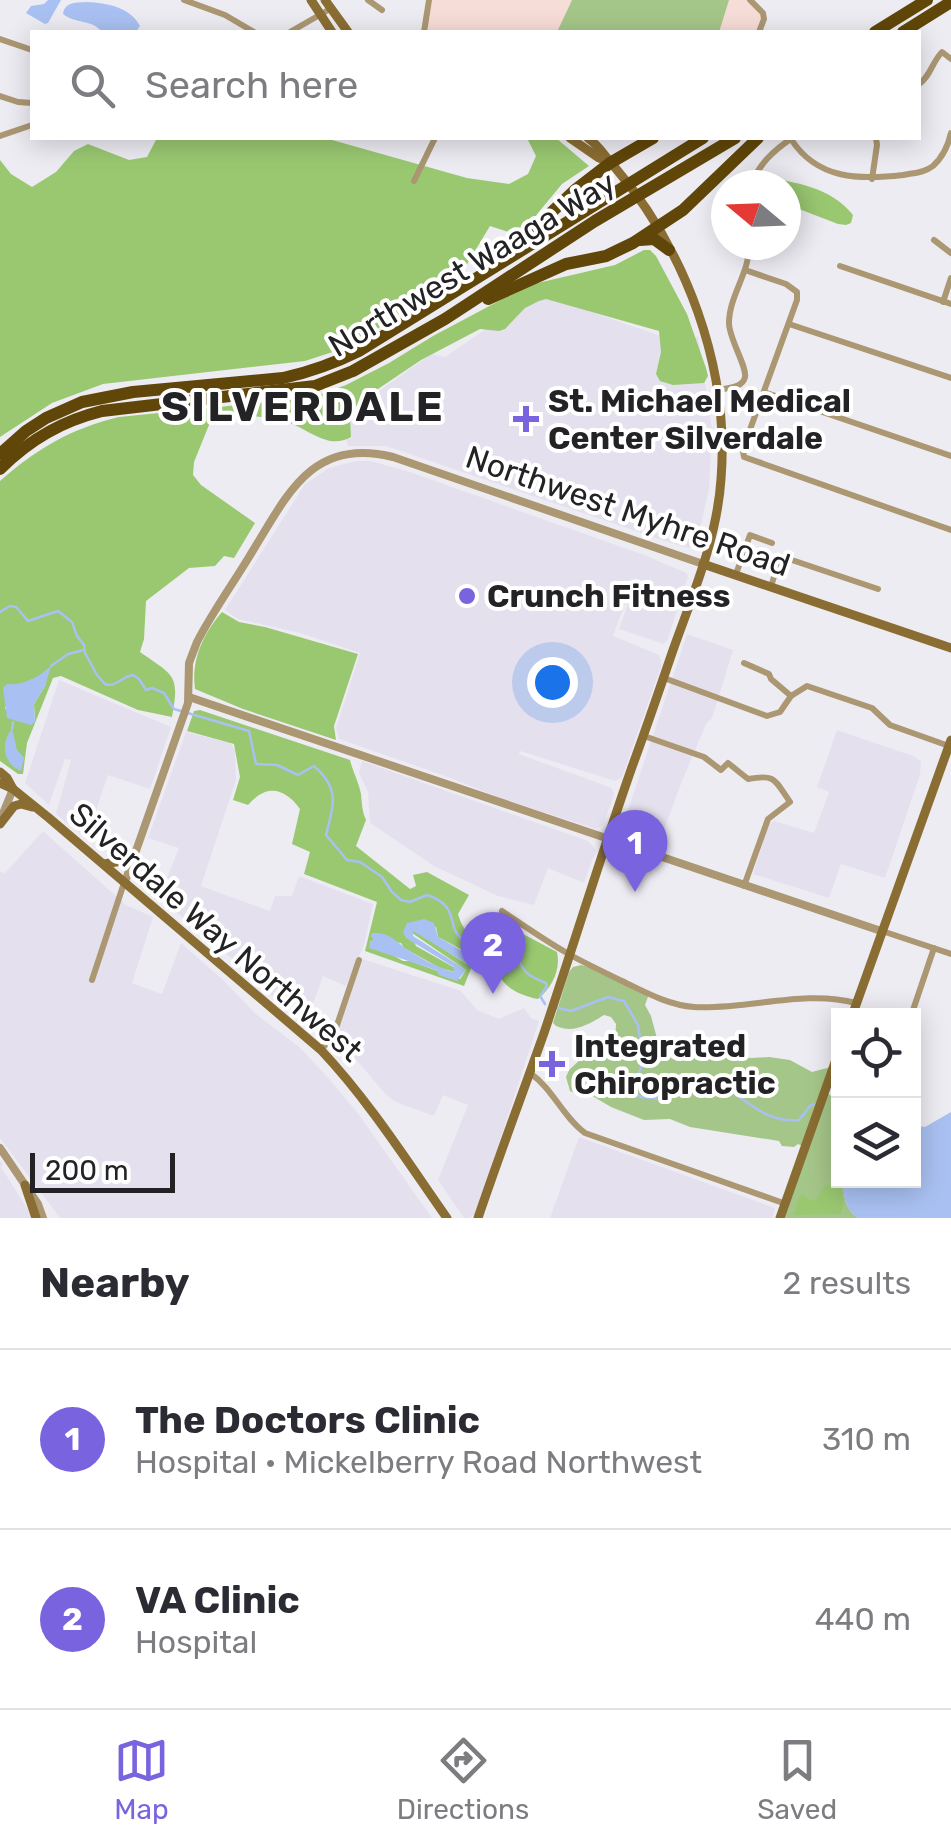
<!DOCTYPE html>
<meta charset="utf-8">
<style>
body{margin:0;font-family:Rubik,sans-serif;background:#f2f2f3;color:#2b2b33}
.controls{position:absolute;right:30px;bottom:30px;display:grid;overflow:hidden;border-radius:0px;box-shadow:0 5px 25px #0003}
.controls button{width:90px;height:90px;display:grid;place-items:center;padding:0;border:0;border-bottom:2px solid #e1e1e2;background:#fff;color:#2b2b33;font:50px sans-serif}
.compass{position:absolute;left:711px;top:170px;width:90px;height:90px;border-radius:50%;background:#fff;box-shadow:0 5px 25px #0003;rotate:289deg}
.scale{position:absolute;left:30px;bottom:25px;width:145px;box-sizing:border-box;padding-left:10px;border:5px solid #232224;border-top:0;font-size:28px;line-height:35px;white-space:nowrap;color:#232224;-webkit-text-stroke:8px #fff;paint-order:stroke}
.you{position:absolute;left:552px;top:682px;width:35px;height:35px;margin:-25px;border:8px solid #fff;border-radius:50%;background:#1a73e8;box-shadow:0 0 0 15px #1a73e833}
.badge{display:grid;place-items:center;width:65px;height:65px;border-radius:50%;background:#7a63de;color:#fff;font-size:32px;font-weight:700}
.pin{position:absolute;translate:-50% -82px;filter:drop-shadow(0 2px 5px #0008)}
.pin::after{content:'';position:absolute;top:52px;width:35px;height:30px;background:inherit;clip-path:polygon(0 0,100% 0,50% 100%)}
.list{margin:0;padding:0;list-style:none}
h2{display:flex;justify-content:space-between;align-items:center;height:130px;margin:0;padding:0 40px;font-size:42px}
h2 small{font-size:32px;font-weight:400;color:#7c7c81}
.list li{display:grid;grid-template-columns:65px 1fr auto;gap:30px;align-items:center;box-sizing:border-box;height:180px;padding:0 40px;border-top:2px solid #e1e1e2}
.list b{display:block;font-size:38px;white-space:nowrap}
.list p{margin:0;font-size:32px;white-space:nowrap;color:#7c7c81}
.list em{font-size:32px;font-style:normal;color:#7c7c81}
.icon{flex:none;width:55px;height:55px;fill:none;stroke:currentColor;stroke-width:2;stroke-linecap:round;stroke-linejoin:round}
.map{position:relative;flex:none;width:951px;height:1218px;overflow:hidden}
.search{position:absolute;background:#fff;box-shadow:0 5px 25px #0003;left:30px;right:30px;top:30px;height:110px;display:flex;align-items:center;gap:25px;box-sizing:border-box;padding:0 35px;border-radius:0px;color:#7c7c81;font-size:38px}
.sheet{height:490px;background:#fff}
nav{display:flex;justify-content:space-around;align-items:center;box-sizing:border-box;height:140px;border-top:2px solid #e1e1e2;background:#fff;font-size:28px;color:#7c7c81}
nav a{display:grid;justify-items:center;gap:5px}
nav .on{color:#7a63de}
.map>svg:first-child{display:block}
.built{fill:#e5e0ee}
.education{fill:#f7ddd7}
.green{fill:#a5c689}
.forest{fill:#9ac871;fill-rule:evenodd}
.water{fill:#a9c1f2}
.lines{fill:none;stroke-linecap:round;stroke-linejoin:round}
.stream{stroke:#a9c1f2;stroke-width:2.5}
.minor{stroke:#ab9772;stroke-width:6}
.tertiary{stroke:#ab9772;stroke-width:8}
.secondary{stroke:#8a6d32;stroke-width:9}
.trunk{stroke:#604608;stroke-width:12}
.poi-dot{fill:#7a63de;stroke:#fff;stroke-width:4}
.labels{text-anchor:middle;dominant-baseline:central;stroke-width:8;stroke-linejoin:round;paint-order:stroke}
.street-label{font-size:32px;fill:#232224;stroke:#fff}
.poi-label{font-size:32px;font-weight:bold;fill:#232224;stroke:#fff;text-anchor:start}
.district-label{font-size:42px;font-weight:bold;letter-spacing:2.5px;fill:#232224;stroke:#fff}
</style>
<div class="map">
<svg width="951" height="1218" viewBox="0 0 951 1218">
<rect width="100%" height="100%" fill="#eeecf3"/>
<!-- built -->
<g class="built">
<path d="M531,298l23,1 124,43 20,-6 14,93 -3,60 -12,52 -8,7 -12,-3 -291,-99h-38l-9,-36 36,-16 56,-40 14,3z"/>
<path d="M356,461h14l34,9 243,86 39,17 2,3 -20,63 -4,5 -45,-15 16,-45 -2,-2 -20,54 46,19 3,9 -40,113 -7,4 -95,-30 -1,3 93,34 2,7 -11,30 -7,4 -93,-30 -55,-22 -109,-38 -3,-11 24,-75 -60,-20 -62,-14 -13,-9 80,-126 24,-16z"/>
<path d="M687,634l46,16 -21,68 -6,6 -24,57 -23,62 -38,-12z"/>
<path d="M59,680l112,47 -21,62 -42,-14 -18,53 -7,8 -27,-22 15,-54 -6,-1 -16,46 -24,-22z"/>
<path d="M837,730l76,26 8,5 -1,14 -35,103 -44,-14 -12,34 -76,-24 16,-50 5,-3 40,12 15,-41 -12,-5z"/>
<path d="M186,732l44,11 5,6 1,31 -35,106 69,25 5,-15h17l7,-20 74,28 -9,41 -18,41 -23,-10 -17,47 -58,-47 1,-4 -28,-22 3,-9 -22,-7 -43,-36 20,-50 -31,-10z"/>
<path d="M362,761l226,80 8,9 -12,33 -36,-15 -14,37 -36,-9 -64,-30 -64,-43 -2,-31 -9,-19z"/>
<path d="M43,831l83,74 27,12 -21,66 30,11 19,-51 40,35 35,36 42,32 26,27 33,39 75,106h-372l-60,-80v-266l5,1z"/>
<path d="M363,959l98,32 16,19 22,9 25,-11 7,10 8,3 -63,192 -6,5h-6l-26,-38 30,-75 -25,-10 -9,21 -38,-14 -9,-6 -34,-40 -21,-8z"/>
<path d="M579,1137l196,71 -3,10h-222z"/>
<path d="M0,1160l3,5 -2,2 32,51h-33z"/>
</g>
<!-- education -->
<path class="education" d="M429,0h321l13,13 -4,19h-335z"/>
<!-- green -->
<g class="green">
<path d="M572,0h157l-10,32h-162z"/>
<path d="M581,965l19,5 49,24 -4,11 6,11 10,37 16,8 26,-8 48,5 18,-1 21,3 22,12 15,-4 6,2 -8,22 8,5 -2,16 7,18v49l6,1c-1,14 1,28 14,37h-78l25,-71 -7,-3 -4,3 -12,-1 -3,-5 -89,-14 -20,-8 -26,1 -33,-13 -22,-13 -3,4 -16,-7 -4,-14 3,-7 27,-25 19,-2 1,-19 -5,-7 -7,-2c-15,9 -30,19 -48,11l-3,-3 16,-51 4,-5z"/>
</g>
<!-- forest -->
<g class="forest">
<path d="M157,138h168l142,40 42,6 19,-10 8,-18 -9,-18h29l33,28 -27,18 -29,35 -18,15 -25,-8 -29,48 -110,72 -46,15 -202,23 -51,19 -52,34v-277l11,14 21,13 24,-15 18,-21 14,-7 41,16 18,-3z"/>
<path d="M762,177c33,5 69,10 91,38l-2,8 -5,2 -8,-1 -52,-20v-19h-29l2,-6z"/>
<path d="M644,250h6l6,6 31,58 19,54 2,8 -4,7 -31,2 -13,-4 -4,-7 5,-22 -2,-21 -113,-32 -7,2 -14,7 -20,21 -6,2 -19,-2 -59,31 -46,31 -21,17 -4,11 1,18c-24,14 -44,-10 -67,-16 -24,-6 -50,-7 -73,-1l-17,42 -1,13 8,10 54,38 -21,35 -10,-2 -9,10 -26,2 -43,33 -2,38 -4,13c34,24 40,22 32,65l-34,-7 -77,-34 -8,2 -26,65 -4,31h-5l-18,-13v-280c38,-33 70,-52 119,-64l191,-19 36,-13 43,-22 44,-27 96,-51 86,-20zM49,668l-4,18 -11,18 1,16 -30,-11 7,-25 5,2 23,-10z"/>
<path d="M222,612l17,10 26,5 93,27 -24,72 2,14 -93,-31 -48,-20c-4,-29 8,-55 27,-77z"/>
<path d="M200,710l150,50c3,12 9,23 11,34 1,10 1,17 5,26l-10,26 54,43 6,-3 -3,-11 14,-3 42,23 -11,19c7,26 25,29 49,22l3,-9 47,25c4,18 -5,35 -19,47 -21,-4 -40,-14 -43,-37l-17,-11 -14,35 -99,-35 12,-49 -73,-28 6,-22 -18,-8 8,-35c-16,-22 -34,-25 -52,-4l-15,-5 7,-23 -6,-33 -47,-13 7,-20zM407,924l29,3 2,10 30,16v12l-54,-35 -2,3 54,37 -6,9 -50,-18h-7l-33,-19 4,-2 27,3 3,5 36,20 15,4v-4l-39,-22z"/>
<path d="M835,1184l6,2 2,17 -2,11 -47,1 5,-18 4,-2 7,5h6l8,-14z"/>
</g>
<!-- water -->
<g class="water">
<path d="M48,0h13l-13,23 -3,1 -19,-11 5,-7 13,-2z"/>
<path d="M87,2c20,1 43,5 53,24l-4,6h-34c-10,-13 -27,-8 -39,-18 2,-13 14,-11 24,-12z"/>
<path d="M51,666l-6,20 -11,18 1,18 -4,3 -24,-7 -4,-30 4,-4c16,2 32,-7 44,-18z"/>
<path d="M12,729l5,21 7,8 -3,13c-18,-8 -21,-27 -9,-42z"/>
<path d="M424,919l10,4 4,14 33,19 -2,9 -56,-34v5l53,34 -9,11 -18,-6 -3,-5 -67,-22 1,-6 4,-2 -3,-4 1,-3c18,-1 23,8 36,17 14,9 32,19 46,22v-5l-48,-29 -3,-6 4,-9z"/>
<path d="M951,1112v106h-93c-13,-9 -15,-23 -14,-37l70,-1v-55l11,2z"/>
</g>
<g class="lines">
<!-- stream -->
<g class="stream">
<path d="M0,612l10,-6 6,1 12,14 30,-10 14,11 5,14 7,9 1,8 12,22 8,9c10,4 18,-8 28,-9l6,4 7,11 6,-2 12,5 10,16 75,22 7,33 21,1 21,10 16,-9c27,23 19,40 12,69l21,25 13,2 22,15 10,15 9,8 9,2 17,-7c35,12 18,31 35,44 12,9 35,5 49,8 14,23 9,26 35,36l1,3 -7,10 5,8"/>
<path d="M51,666l17,-12 16,-4"/>
<path d="M12,729l1,-7"/>
<path d="M558,1008l13,3 37,-14 16,4 14,24 5,32 -3,14 -11,13 -1,5 13,8 19,2 15,-5 7,-6 21,-1 14,-6c27,17 47,42 82,39l12,-15 6,-1"/>
</g>
<!-- minor -->
<g class="minor">
<path d="M184,0l41,15 29,17"/>
<path d="M368,0l14,10"/>
<path d="M750,0l13,13 1,6 -5,13"/>
<path d="M290,32l40,-23"/>
<path d="M424,32l5,-32"/>
<path d="M0,39l32,11"/>
<path d="M918,85c13,-9 14,-23 24,-33l9,7"/>
<path d="M0,96l18,6 14,1"/>
<path d="M0,136l32,-11"/>
<path d="M791,139c26,41 69,41 112,36 10,-2 21,-2 30,-9 10,-9 15,-20 18,-33"/>
<path d="M872,179l5,-34 -1,-7"/>
<path d="M414,181l21,-43"/>
<path d="M751,185c8,-21 22,-34 41,-47"/>
<path d="M934,240l17,13"/>
<path d="M840,266l111,38"/>
<path d="M745,270l41,14 11,8v8l-49,135 -5,16 1,6 207,73"/>
<path d="M943,302l8,-24"/>
<path d="M789,324l162,54"/>
<path d="M718,390c9,-2 25,-2 27,-13 2,-11 -16,-38 -16,-54 0,-27 21,-51 20,-78"/>
<path d="M764,392l187,64"/>
<path d="M736,574l14,-39 22,8"/>
<path d="M771,587l9,-31 98,33"/>
<path d="M744,663l25,11 2,5 20,17"/>
<path d="M664,678l103,38 13,-4 11,-16 16,-10 65,22 18,17 59,21"/>
<path d="M644,736l60,21 17,13 7,-7 20,16c28,-5 26,0 42,23l-22,17 -24,67"/>
<path d="M502,911c21,14 42,29 65,42 17,10 37,19 55,28 23,11 46,24 72,26 54,3 110,-18 162,-4"/>
<path d="M882,931l69,23"/>
<path d="M92,980l32,-97"/>
<path d="M911,1016l23,-68"/>
<path d="M321,1050l13,-16 25,-74"/>
<path d="M530,1073c23,16 33,44 55,60l201,71"/>
</g>
<!-- tertiary -->
<g class="tertiary">
<path d="M189,697l692,234"/>
<path d="M0,821l13,-32"/>
<path d="M125,882l63,-179 1,-40 8,-21c15,-29 35,-57 52,-85 37,-59 61,-121 144,-100l310,107"/>
<path d="M0,1148l38,56 5,14"/>
</g>
<!-- secondary -->
<g class="secondary">
<path d="M311,0l21,32"/>
<path d="M325,0l23,32"/>
<path d="M570,138l29,20 11,5"/>
<path d="M703,564l248,84"/>
<path d="M0,772l7,6 6,11"/>
<path d="M0,783l13,6 36,29 272,232c48,51 86,111 126,168"/>
<path d="M0,824l14,-18 7,-2 11,3"/>
<path d="M104,864l18,-3 12,-5"/>
<path d="M852,1016l99,-276"/>
<path d="M25,1185l11,33"/>
<path d="M478,1218c21,-62 44,-123 66,-185 30,-89 57,-178 88,-266 14,-38 27,-76 40,-114 20,-57 45,-113 49,-174 9,-112 -35,-229 -108,-314 -9,-10 -14,-19 -25,-27"/>
<path d="M780,1218l58,-164"/>
</g>
<!-- trunk -->
<g class="trunk">
<path d="M875,32l52,-32"/>
<path d="M903,32l48,-30"/>
<path d="M640,240l14,-1 15,11"/>
<path d="M518,244l57,-54 35,-27 43,-25"/>
<path d="M488,299l78,-35 40,-8 27,-13 50,-33 75,-72"/>
<path d="M0,454l26,-23 20,-13 36,-16 51,-10 150,-14c27,-6 52,-15 76,-27l344,-213"/>
<path d="M0,469c30,-30 62,-48 102,-58l213,-25 38,-15 92,-52 150,-98 140,-83"/>
</g>
</g>
<!-- markers -->
<g class="poi-dot">
<path d="M521 404h10v10h10v10h-10v10h-10v-10h-10v-10h10z"/>
<circle cx="467" cy="596" r="10"/>
<path d="M547 1049h10v10h10v10h-10v10h-10v-10h-10v-10h10z"/>
</g>
<g class="labels">
<!-- street labels -->
<g class="street-label">
<text transform="translate(472 264) rotate(-31)">Northwest Waaga Way</text>
<text transform="translate(628 511) rotate(19)">Northwest Myhre Road</text>
<text transform="translate(216 932) rotate(41)">Silverdale Way Northwest</text>
</g>
<!-- poi labels -->
<g class="poi-label">
<text x="548" y="401">St. Michael Medical<tspan x="548" dy="37">Center Silverdale</tspan></text>
<text x="487" y="596">Crunch Fitness</text>
<text x="574" y="1046">Integrated<tspan x="574" dy="37">Chiropractic</tspan></text>
</g>
<!-- district labels -->
<g class="district-label">
<text x="303" y="407">SILVERDALE</text>
</g>
</g>
</svg>
<div class="controls">
<button><svg class="icon" aria-label="locate" viewBox="0 0 24 24"><circle cx="12" cy="12" r="6"/><path d="M12 2v4M12 18v4M2 12h4M18 12h4"/></svg></button>
<button><svg class="icon" aria-label="layers" viewBox="0 0 24 24"><path d="M12 4l9 5-9 5-9-5zM3 14l9 5 9-5"/></svg></button>
</div>
<svg class="compass" viewBox="-18 -18 36 36"><path d="M0-13l5 13h-10z" fill="#e53935"/><path d="M0 13l5-13h-10z" fill="#7c7c81"/></svg>
<div class="scale">200 m</div>
<div class="you"></div>
<div class="pin badge" style="left:635px;top:892px">1</div>
<div class="pin badge" style="left:493px;top:994px">2</div>
<div class="search"><svg class="icon" aria-label="search" viewBox="0 0 24 24"><circle cx="10" cy="10" r="6"/><path d="M15 15l6 6"/></svg>Search here</div>
</div>
<section class="sheet">
<h2>Nearby<small>2 results</small></h2>
<ul class="list">
<li><span class="badge">1</span><div><b>The Doctors Clinic</b><p>Hospital · Mickelberry Road Northwest</p></div><em>310 m</em></li>
<li><span class="badge">2</span><div><b>VA Clinic</b><p>Hospital</p></div><em>440 m</em></li>
</ul>
</section>
<nav>
<a class="on"><svg class="icon" aria-label="map" viewBox="0 0 24 24"><path d="M3 6l6-2 6 2 6-2v14l-6 2-6-2-6 2zM9 4v14M15 6v14"/></svg>Map</a>
<a><svg class="icon" aria-label="directions" viewBox="0 0 24 24"><path d="M12 3l9 9-9 9-9-9zM9 14v-3h6M13 9l2 2-2 2"/></svg>Directions</a>
<a><svg class="icon" aria-label="saved" viewBox="0 0 24 24"><path d="M7 4h10v16l-5-4-5 4z"/></svg>Saved</a>
</nav>
